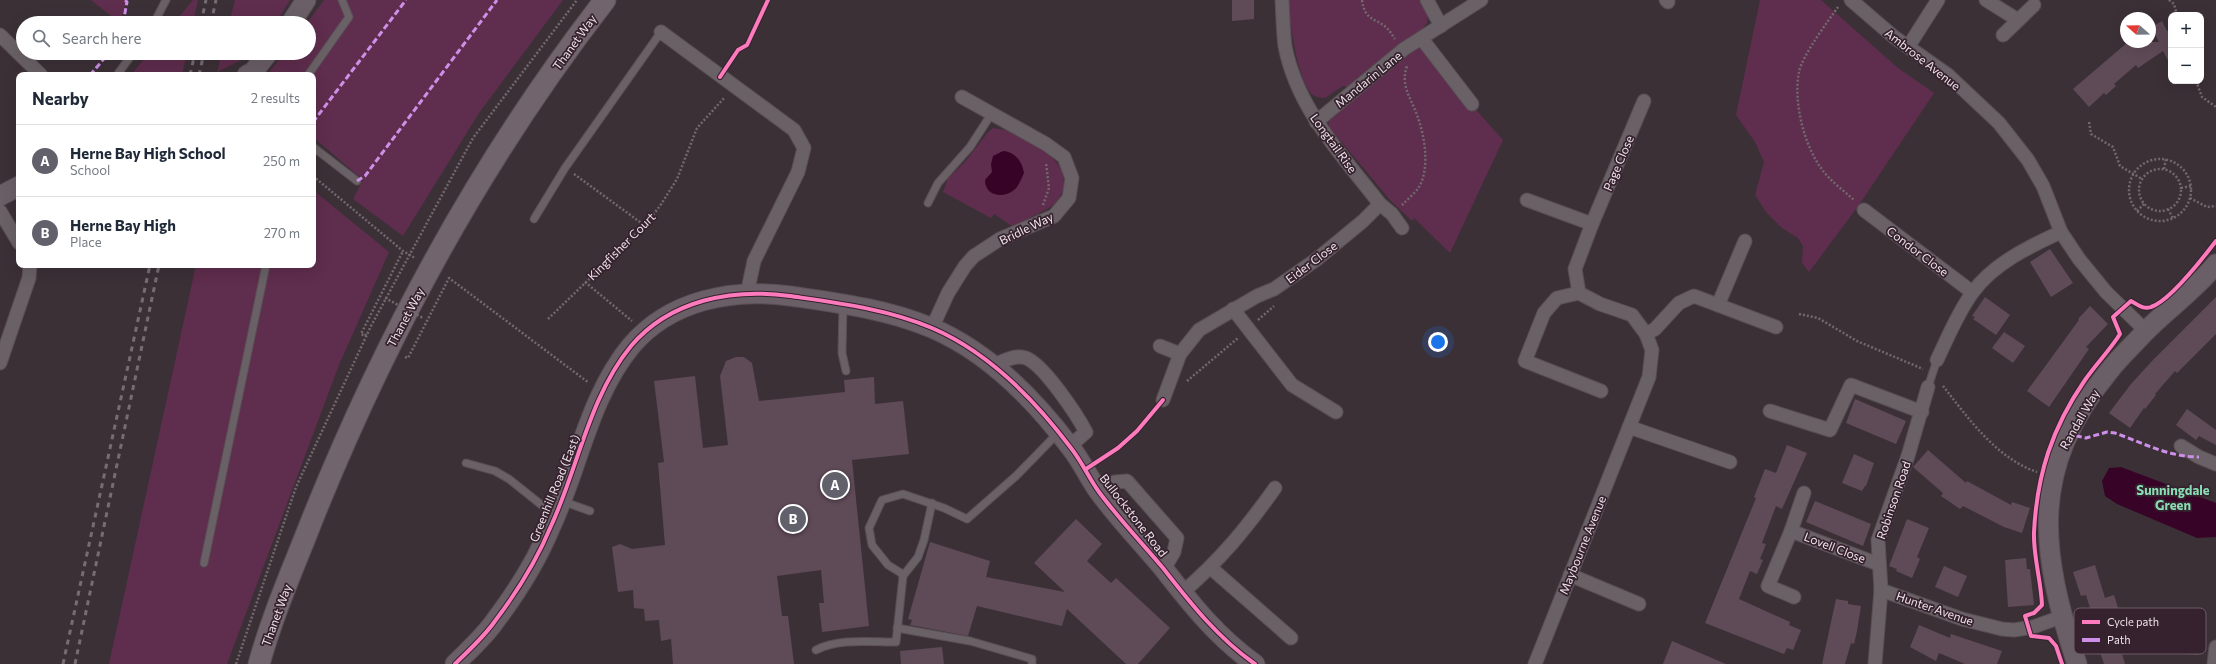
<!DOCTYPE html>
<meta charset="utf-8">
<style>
body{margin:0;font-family:Commissioner,sans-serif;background:#f6f6f7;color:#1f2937}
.controls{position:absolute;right:12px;top:12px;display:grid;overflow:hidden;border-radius:8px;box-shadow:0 4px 16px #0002}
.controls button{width:36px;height:36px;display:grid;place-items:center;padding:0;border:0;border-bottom:1px solid #e0e1e3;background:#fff;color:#1f2937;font:20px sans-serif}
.compass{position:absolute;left:2120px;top:12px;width:36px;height:36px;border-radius:50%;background:#fff;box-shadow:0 4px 16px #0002;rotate:290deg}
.you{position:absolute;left:1438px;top:342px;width:14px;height:14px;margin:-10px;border:3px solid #fff;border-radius:50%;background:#1a73e8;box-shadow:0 0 0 6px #1a73e833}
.badge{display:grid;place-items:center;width:26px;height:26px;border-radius:50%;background:#61606b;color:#fff;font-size:13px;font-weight:700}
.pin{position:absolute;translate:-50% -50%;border:2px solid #fff;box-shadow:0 1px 4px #0006}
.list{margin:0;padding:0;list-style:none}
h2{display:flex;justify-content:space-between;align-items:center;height:52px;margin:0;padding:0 16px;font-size:17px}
h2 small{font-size:13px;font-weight:400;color:#747a83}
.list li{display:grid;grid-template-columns:26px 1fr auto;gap:12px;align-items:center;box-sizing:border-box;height:72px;padding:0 16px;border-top:1px solid #e0e1e3}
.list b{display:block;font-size:15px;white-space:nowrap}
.list p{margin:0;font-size:13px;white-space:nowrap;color:#747a83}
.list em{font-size:13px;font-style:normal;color:#747a83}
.icon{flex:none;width:22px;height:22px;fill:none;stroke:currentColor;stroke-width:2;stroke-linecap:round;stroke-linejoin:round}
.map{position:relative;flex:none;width:2216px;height:664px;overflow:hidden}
.search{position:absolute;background:#fff;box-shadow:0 4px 16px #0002;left:16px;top:16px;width:300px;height:44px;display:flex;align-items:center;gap:10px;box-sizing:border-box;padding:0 14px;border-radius:22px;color:#747a83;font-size:15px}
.panel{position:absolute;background:#fff;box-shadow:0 4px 16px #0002;left:16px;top:72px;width:300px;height:196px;border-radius:8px}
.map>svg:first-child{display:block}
.green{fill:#5f2d4d}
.water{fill:#370428}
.building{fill:#5f4a57}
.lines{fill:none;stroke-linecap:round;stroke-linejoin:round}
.lane-casing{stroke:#584e53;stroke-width:9}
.street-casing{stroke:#584e53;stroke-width:15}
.secondary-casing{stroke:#584e53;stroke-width:21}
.primary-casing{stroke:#584e53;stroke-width:23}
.path{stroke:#71696d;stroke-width:2.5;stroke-dasharray:2 2;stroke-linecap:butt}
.lane{stroke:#696166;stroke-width:7}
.street{stroke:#696166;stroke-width:13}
.secondary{stroke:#6a5f66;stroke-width:19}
.primary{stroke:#72646d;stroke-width:21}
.rail{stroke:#766d72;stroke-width:3;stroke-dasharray:5 5;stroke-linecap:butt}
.path-bridge{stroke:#71696d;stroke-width:2.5;stroke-dasharray:2 2;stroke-linecap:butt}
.quiet{stroke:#ce8fe9;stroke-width:3;stroke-dasharray:6 3;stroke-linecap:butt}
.cycleway-casing{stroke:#35222e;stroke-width:6}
.cycleway{stroke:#fd7abc;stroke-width:4}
.labels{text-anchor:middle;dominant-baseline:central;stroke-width:3.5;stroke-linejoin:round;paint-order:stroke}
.street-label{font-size:12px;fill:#f0e3ea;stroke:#35222e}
.neighbourhood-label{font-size:13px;font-weight:bold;fill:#8addb5;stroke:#35222e}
.key{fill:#35222e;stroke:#6d5c66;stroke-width:1}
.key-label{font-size:11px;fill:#f0e3ea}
</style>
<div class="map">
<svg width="2216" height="664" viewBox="0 0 2216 664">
<rect width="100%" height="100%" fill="#3c3037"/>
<!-- green -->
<g class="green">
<path d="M91,0h36l-7,23z"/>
<path d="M193,0h5l-5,23h-19z"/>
<path d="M235,0h55l-14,23h-47z"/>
<path d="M324,0h239l-84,113 -76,123 -50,-37 10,-19 -50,-43v-62h-46l17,-22h25v-30h-2z"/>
<path d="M1288,0h131c8,16 15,17 1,32l57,79 26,29 -53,113 -36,-35 -2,3 -21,-20 -62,-74 -1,-8 22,-32 -7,-1 -18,12c-4,0 -9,-1 -12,-3 -15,-11 -24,-76 -25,-95z"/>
<path d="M1760,0h61l77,68 36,25 -75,112 -50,67 -7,-9 1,-17 -5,-8 -16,-10 -16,-16 -11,-17 9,-33 -9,-20 -19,-27z"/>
<path d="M149,53h38l-5,22h-51z"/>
<path d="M222,53h34l-39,19z"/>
<path d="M993,128c30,2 92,38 64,73 -7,9 -34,20 -45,25l-18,-12 -3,4 -48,-26 5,-14 16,-15 25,-32z"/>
<path d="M313,190l76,62 -50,113 -112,299h-118l87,-399h117z"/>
</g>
<!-- water -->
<g class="water">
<path d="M1003,151c12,1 19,10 21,22 -3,6 -5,13 -10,17 -11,9 -29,6 -29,-10l7,-8 -1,-8 2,-8z"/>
<path d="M2121,467l95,36v34l-19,1 -80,-34 -12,-8 -3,-15 7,-13z"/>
</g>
<!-- building -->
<g class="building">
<path d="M1232,0h22v19l-22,2z"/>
<path d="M2162,21l5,10 4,-1v36l-8,-15 -25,17 -2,-3 -22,19 2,2 -10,9 -2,-2 -15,14 -16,-18 55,-47h31l-8,-15z"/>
<path d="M2050,249l23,34 -22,14 -21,-35z"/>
<path d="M1985,297l25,18 -14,20 -23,-16 2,-2 -3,-1z"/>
<path d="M2216,297v37l-39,39 -2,-2 -20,23 1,1 -11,14 -1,-1 -14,20 -21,-15 22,-29 21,-23z"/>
<path d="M2090,306l18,18 -22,23 3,2 -40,58 -22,-16 52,-71 -1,-1z"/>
<path d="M2004,332l21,14 -12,17 -21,-15z"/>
<path d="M736,357h8l8,6 7,38 86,-9 -1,-12 30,-3 1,27 28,-3 6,53 -57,6 17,166 -47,6 -3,-29h5l-3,-33 -44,6 5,40h6l6,48h-121l-2,-25 -10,2 -2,-21 -14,1 -1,-12 -10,-1 -1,-18 -15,2 -6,-45 8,-3 12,5 33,-4 -7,-82 6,-1 -10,-81 41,-5 8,72 25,-3 -8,-69 6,-15z"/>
<path d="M1855,399l51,22 -10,23 -50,-21z"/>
<path d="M2187,409l29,21v15l-17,-9 -3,4 -20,-15z"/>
<path d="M1787,445l20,8 -25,56 -6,-3 -14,37 4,1 -6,15 3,1 -6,14 -7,-3 -11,28 51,23 -1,3 12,5 -8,20 -6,-2 -3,6 -79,-31 51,-125 -2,-1 11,-28 11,4z"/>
<path d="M1928,450l38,33 1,-2 44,24 1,-3 18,6 -8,25 -18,-6 -41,-21 -3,3 -19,-13 2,-3 -30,-26z"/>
<path d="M1854,454l20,9 -8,23h-1l-3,5 -20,-8z"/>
<path d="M1815,501l56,23 -8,22 -57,-24z"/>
<path d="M1076,519l26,25 -15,17 24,22 5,-5 54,50 -32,36h-12l-59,-55 -5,17 -85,-20 -9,30 -58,-11 2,-5 -4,-1 22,-77 60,19 -4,16 79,15 -31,-29z"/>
<path d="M1907,519l22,9 -12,29 3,2 -8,19 -16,-7 1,-2 -8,-3z"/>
<path d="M2026,558l1,11h3l4,36 -26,2 -3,-47z"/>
<path d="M2095,565l10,33 9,-3 9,29 -4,1 8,27 -5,2 3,10h-21l-15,-44 4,-2 -7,-23 -5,1 -8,-24z"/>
<path d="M1944,566l23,10 -9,21 -23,-10z"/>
<path d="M1836,599l12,2v3l13,2 -4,25 -3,13 -3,-1 -6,21h-23z"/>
<path d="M2150,609l14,1 -1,16 27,3v4l9,1 -1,21 -22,-2 1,-3 -30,-2z"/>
<path d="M1919,625l31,13 1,-4 51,17 -5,13h-32l-26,-11 -3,8 -26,-14z"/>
<path d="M1672,641l54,23h-63z"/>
<path d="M942,647l2,17h-43l-1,-13z"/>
</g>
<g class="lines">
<defs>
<g id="lane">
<path d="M154,23l12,-23"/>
<path d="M117,75l16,-22"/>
<path d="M308,75l41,-58 -7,-17"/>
<path d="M313,147l44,34"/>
<path d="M928,203l10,-20 32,-36 22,-34"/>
<path d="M534,219l31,-51 96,-136"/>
<path d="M843,304l-1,49 4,18"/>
<path d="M1928,387l9,-27"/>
<path d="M466,463l29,8 14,8 45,36"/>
<path d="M562,501l28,10"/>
<path d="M204,563l62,-298"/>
<path d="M903,576l15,-19 6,-17 8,-37"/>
<path d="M897,628l73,13 62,18v5"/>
<path d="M816,650c22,-12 55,-8 80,-8l7,-66 -2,-3 -13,-8 -16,-20 -3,-17 13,-28 21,-6 41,14 23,11 49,-43 42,-43"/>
</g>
<g id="street">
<path d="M1282,0c1,15 1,31 3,46 12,63 57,109 95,158l12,10 10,14"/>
<path d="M1427,0l14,26"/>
<path d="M1666,0l2,2"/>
<path d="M1851,0l43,37 54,38 51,48 29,37 15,26 18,46 18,27 27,33 40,39"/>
<path d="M1986,0l32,20"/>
<path d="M661,32l133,98 10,18 -6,24 -44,89 -7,33"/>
<path d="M0,35l41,40"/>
<path d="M2003,35l31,-30"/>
<path d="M1422,39l50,65"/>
<path d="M1908,47l30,-47"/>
<path d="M1316,122l88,-73 77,-49"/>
<path d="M1527,200l65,24 -17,45 4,24 21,11 32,11 14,19 6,16 -3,27 -114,287"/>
<path d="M1864,210l108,82"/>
<path d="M0,211l19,32"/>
<path d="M1592,224l52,-123"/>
<path d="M1579,293l-22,5 -13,15 -19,48 76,30"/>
<path d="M1718,305l27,-64"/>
<path d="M1233,309l59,76 44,27"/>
<path d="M932,328l16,-35 17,-27 9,-10 26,-17 54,-23 15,-18 3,-20 -8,-21 -18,-13 -84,-47"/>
<path d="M1646,334l9,-5 24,-26 15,-7 82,31"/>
<path d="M1160,346l20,8"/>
<path d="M1937,360c10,-21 22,-50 36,-68 20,-28 57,-46 88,-60"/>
<path d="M0,363l29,-85 1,-13"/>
<path d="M994,365c9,-4 22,-11 32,-7 18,7 51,57 60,74l-16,14"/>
<path d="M1163,400l17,-46 19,-24 58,-34 17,-7 43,-30 46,-38 17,-17"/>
<path d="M1770,411l60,19 21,-45 71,27"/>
<path d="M1629,427l101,35"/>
<path d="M2181,446l18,11 17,7"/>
<path d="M1098,491l17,-9 12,-1 50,57 -3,14 -10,17"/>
<path d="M1804,493l-13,38 87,33"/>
<path d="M1791,531l-23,55 26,11"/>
<path d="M1211,568l80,70"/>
<path d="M1570,575l69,29"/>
<path d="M1881,590l81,29 40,10 12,1 19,-3 28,-10"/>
<path d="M1182,593c39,-34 63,-63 93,-105"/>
<path d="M1875,664l6,-74 -3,-50 30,-84 20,-69"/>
<path d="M2214,664l2,-17"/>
</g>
<g id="secondary">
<path d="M291,23l15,-23"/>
<path d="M247,75l6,-3 15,-19"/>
<path d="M0,196l19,-10"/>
<path d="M455,664c14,-14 29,-27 40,-43 22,-29 42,-61 56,-95 27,-58 38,-129 80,-180 39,-46 101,-58 159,-50 48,7 97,13 142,32 56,24 103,72 139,120 11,14 18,30 28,44 20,27 43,51 64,76 28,36 55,70 92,96"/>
<path d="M2077,664c-37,-113 -49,-195 32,-293 10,-13 23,-25 35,-38 23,-24 51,-43 72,-69"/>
</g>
<path id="primary" d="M259,664c14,-51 36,-100 55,-149 74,-183 170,-359 291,-515"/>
</defs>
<!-- lane casing -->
<use href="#lane" class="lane-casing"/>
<!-- street casing -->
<use href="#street" class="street-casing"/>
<!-- secondary casing -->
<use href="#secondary" class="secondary-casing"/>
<!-- primary casing -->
<use href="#primary" class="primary-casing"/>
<!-- path -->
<g class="path">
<path d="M1362,0c3,21 12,17 25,28 3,3 5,7 8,11"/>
<path d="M2169,0l5,4 3,11"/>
<path d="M1838,7c-10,14 -36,49 -39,65 -6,29 5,73 22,96 8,12 22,22 33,32"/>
<path d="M2196,81l6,16 14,10"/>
<path d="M2089,122l2,12 22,13 7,19 22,13"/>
<circle cx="2160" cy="190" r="31"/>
<path d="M2164,169l2,-10"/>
<circle cx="2160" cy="190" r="21"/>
<path d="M574,174l70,51"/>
<path d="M313,176l90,75 12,7"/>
<path d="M2181,188l10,-2"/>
<path d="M2190,198l17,9 9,-1"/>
<path d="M1043,205l6,-17 -3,-25"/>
<path d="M1402,205c5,-5 13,-12 17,-18 11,-19 6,-51 -2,-72 -6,-17 -17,-30 -10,-49"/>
<path d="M2168,209l5,9"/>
<path d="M2137,211l7,-7"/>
<path d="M585,282l47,39"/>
<path d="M1799,314l19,4 39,23 66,28"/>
<path d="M548,319l97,-94 15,-19 17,-27 20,-51 28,-31"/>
<path d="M1258,320l16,-14"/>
<path d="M366,334l-1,2 -4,-2 42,-83"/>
<path d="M405,357l3,1 41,-80 140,105"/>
<path d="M1187,381l51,-43"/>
<path d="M1943,386c26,33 53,72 94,86"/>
<path d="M236,664l60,-177 75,-161 102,-188 104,-138"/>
</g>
<!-- lane -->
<use href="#lane" class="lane"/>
<!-- street -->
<use href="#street" class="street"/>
<!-- secondary -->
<use href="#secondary" class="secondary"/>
<!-- primary -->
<use href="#primary" class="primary"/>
<!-- rail -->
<g class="rail">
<path d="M201,23l5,-23"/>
<path d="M211,23l5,-23"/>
<path d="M190,75l5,-22"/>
<path d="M199,75l5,-22"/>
<path d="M63,664l87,-399"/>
<path d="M75,664l84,-399"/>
</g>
<!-- path-bridge -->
<path class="path-bridge" d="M385,298l38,20"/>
<!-- quiet -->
<g class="quiet">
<path d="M123,23l4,-21 -2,-2"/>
<path d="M90,75l19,-22"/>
<path d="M313,122l93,-122"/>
<path d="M357,181l8,-5 132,-176"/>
<path d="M2067,434l19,4 21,-6 8,1c28,10 54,24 84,24"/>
</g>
<defs>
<g id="cycleway">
<path d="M720,77l18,-27 9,-5 21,-45"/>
<path d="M1086,469l32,-21 19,-17 26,-31"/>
<path d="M455,664c14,-14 29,-27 40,-43 22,-29 42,-61 56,-95 27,-58 38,-129 80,-180 39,-46 101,-58 159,-50 48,7 97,13 142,32 56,24 103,72 139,120 11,14 18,30 28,44 20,27 43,51 64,76 28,36 55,70 92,96"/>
<path d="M2062,664l-6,-18 -7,-8 -18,-2 -6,-20 9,-3 8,-8c-1,-25 -9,-49 -8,-73 3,-58 18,-104 51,-152 11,-16 25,-30 35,-46l-7,-17 18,-16c6,3 12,9 20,6 19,-6 52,-49 65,-66"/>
</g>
</defs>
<!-- cycleway casing -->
<use href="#cycleway" class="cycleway-casing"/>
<!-- cycleway -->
<use href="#cycleway" class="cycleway"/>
</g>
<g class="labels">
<!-- street labels -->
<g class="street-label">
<text transform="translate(574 42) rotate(-54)">Thanet Way</text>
<text transform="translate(1923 59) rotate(38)">Ambrose Avenue</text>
<text transform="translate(1368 79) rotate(-39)">Mandarin Lane</text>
<text transform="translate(1334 143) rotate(54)">Longtail Rise</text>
<text transform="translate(1618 163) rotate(-67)">Page Close</text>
<text transform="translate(1026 228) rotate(-26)">Bridle Way</text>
<text transform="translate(621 246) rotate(-45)">Kingfisher Court</text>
<text transform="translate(1918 251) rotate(37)">Condor Close</text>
<text transform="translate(1311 262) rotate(-37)">Eider Close</text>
<text transform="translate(405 317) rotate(-62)">Thanet Way</text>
<text transform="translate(2079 419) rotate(-60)">Randall Way</text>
<text transform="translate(554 488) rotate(-68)">Greenhill Road (East)</text>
<text transform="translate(1893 500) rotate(-71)">Robinson Road</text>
<text transform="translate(1134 515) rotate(52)">Bullockstone Road</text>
<text transform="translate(1582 545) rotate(-68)">Maybourne Avenue</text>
<text transform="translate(1835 547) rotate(21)">Lovell Close</text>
<text transform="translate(1935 608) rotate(19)">Hunter Avenue</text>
<text transform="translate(276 615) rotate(-70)">Thanet Way</text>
</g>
<!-- neighbourhood labels -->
<g class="neighbourhood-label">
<text x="2173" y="490">Sunningdale<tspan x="2173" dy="15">Green</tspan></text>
</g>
</g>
<!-- legend -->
<rect x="2074" y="608" width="132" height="46" rx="6" class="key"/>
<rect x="2082" y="620" width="18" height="4" fill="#fd7abc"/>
<rect x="2082" y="638" width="18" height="4" fill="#ce8fe9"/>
<g class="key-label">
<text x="2107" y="626">Cycle path</text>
<text x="2107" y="644">Path</text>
</g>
</svg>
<div class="controls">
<button>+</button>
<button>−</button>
</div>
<svg class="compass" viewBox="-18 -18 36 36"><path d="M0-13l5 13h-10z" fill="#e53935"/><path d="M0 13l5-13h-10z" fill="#747a83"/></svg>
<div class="you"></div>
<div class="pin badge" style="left:835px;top:485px">A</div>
<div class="pin badge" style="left:793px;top:519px">B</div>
<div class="search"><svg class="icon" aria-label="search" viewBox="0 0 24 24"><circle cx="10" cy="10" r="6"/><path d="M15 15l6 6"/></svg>Search here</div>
<section class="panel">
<h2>Nearby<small>2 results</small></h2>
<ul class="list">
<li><span class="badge">A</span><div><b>Herne Bay High School</b><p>School</p></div><em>250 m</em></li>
<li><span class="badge">B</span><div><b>Herne Bay High</b><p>Place</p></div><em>270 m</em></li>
</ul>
</section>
</div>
